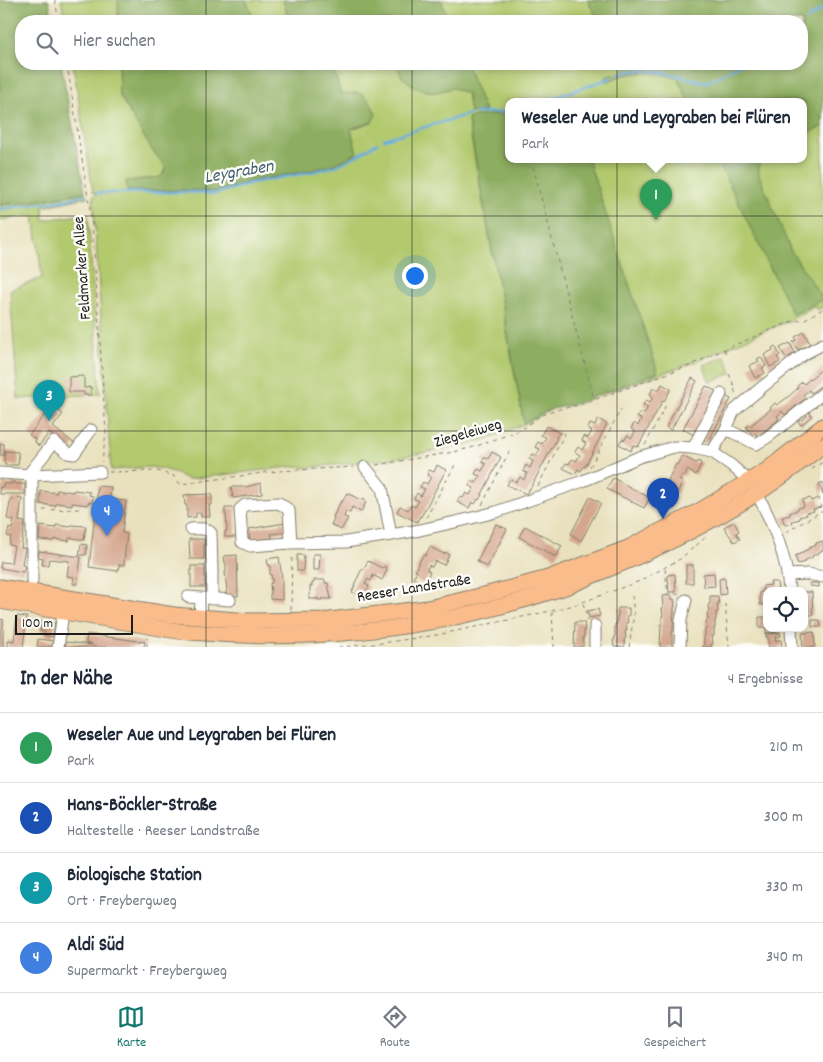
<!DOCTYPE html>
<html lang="de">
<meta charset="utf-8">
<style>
body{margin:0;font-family:Dekko,sans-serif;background:#f2f2f3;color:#1f2937}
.controls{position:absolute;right:15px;bottom:15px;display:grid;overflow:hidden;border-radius:10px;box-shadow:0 2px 8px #0003}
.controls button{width:45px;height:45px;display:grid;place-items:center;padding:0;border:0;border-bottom:1px solid #e0e1e3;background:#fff;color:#1f2937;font:25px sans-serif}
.scale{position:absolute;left:15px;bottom:12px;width:118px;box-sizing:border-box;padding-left:5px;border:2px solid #1c1c1c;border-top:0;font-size:14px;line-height:18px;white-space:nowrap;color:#1c1c1c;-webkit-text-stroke:4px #fdfcf7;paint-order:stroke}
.you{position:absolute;left:414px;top:275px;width:18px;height:18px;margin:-12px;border:4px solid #fff;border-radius:50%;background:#1a73e8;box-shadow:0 0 0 8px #1a73e833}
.badge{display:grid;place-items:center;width:32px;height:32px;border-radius:50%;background:#0f766e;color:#fff;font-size:16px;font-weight:700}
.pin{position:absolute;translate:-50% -41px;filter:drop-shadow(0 1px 2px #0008)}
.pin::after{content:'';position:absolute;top:26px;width:18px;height:15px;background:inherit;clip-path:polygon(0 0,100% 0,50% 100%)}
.popup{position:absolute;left:505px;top:98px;width:302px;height:65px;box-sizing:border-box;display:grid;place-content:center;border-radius:10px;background:#fff;filter:drop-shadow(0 1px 4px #0005);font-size:16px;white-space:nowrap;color:#747a83}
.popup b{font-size:19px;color:#1f2937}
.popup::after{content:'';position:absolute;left:50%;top:100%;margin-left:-10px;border:10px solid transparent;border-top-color:#fff}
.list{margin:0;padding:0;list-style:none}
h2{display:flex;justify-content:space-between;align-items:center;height:65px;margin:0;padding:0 20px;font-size:21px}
h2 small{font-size:16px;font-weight:400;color:#747a83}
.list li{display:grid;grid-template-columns:32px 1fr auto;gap:15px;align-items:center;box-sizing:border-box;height:70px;padding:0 20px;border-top:1px solid #e0e1e3}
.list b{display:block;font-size:19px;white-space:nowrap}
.list p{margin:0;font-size:16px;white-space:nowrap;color:#747a83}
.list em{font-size:16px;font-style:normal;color:#747a83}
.icon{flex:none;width:28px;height:28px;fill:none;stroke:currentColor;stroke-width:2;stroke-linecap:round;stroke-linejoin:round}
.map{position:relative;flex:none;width:823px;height:647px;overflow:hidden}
.search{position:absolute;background:#fff;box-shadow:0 2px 8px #0003;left:15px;right:15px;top:15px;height:55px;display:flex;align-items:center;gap:12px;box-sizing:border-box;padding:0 18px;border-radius:20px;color:#747a83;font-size:19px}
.sheet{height:345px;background:#fff}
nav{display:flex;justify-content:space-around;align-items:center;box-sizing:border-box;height:70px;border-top:1px solid #e0e1e3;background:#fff;font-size:14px;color:#747a83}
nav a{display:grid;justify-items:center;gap:2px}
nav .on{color:#0f766e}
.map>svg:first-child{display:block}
.green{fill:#b2c96e;stroke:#677245;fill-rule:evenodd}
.forest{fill:#8dad61;stroke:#54643e}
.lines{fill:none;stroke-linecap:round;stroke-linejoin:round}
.stream{stroke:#69adde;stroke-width:2.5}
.building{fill:#d4a68d}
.minor-casing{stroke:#827e6d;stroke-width:13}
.major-casing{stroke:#827e6d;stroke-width:17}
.path{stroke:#827e6d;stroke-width:1;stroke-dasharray:4 4;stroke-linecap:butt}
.minor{stroke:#fff;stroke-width:11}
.major{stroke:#fabc8b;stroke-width:15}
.grid{fill:none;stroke:#1c1c1c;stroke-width:1;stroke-opacity:0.55}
.labels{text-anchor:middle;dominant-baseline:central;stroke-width:5;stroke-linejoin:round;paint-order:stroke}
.street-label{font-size:16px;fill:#1c1c1c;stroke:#fdfcf7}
.water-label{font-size:18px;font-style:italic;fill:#3f5d73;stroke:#fdfcf7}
</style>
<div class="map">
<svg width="823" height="647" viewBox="0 0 823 647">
<rect width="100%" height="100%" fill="#fdfcf7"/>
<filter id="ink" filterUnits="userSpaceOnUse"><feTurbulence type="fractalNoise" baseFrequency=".02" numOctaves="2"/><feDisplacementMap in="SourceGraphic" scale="10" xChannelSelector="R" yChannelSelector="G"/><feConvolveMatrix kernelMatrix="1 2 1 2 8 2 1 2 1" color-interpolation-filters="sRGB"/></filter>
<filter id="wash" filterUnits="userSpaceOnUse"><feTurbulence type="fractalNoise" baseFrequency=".0096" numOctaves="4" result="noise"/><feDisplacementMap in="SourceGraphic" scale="20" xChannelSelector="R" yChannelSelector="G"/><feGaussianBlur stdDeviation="1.12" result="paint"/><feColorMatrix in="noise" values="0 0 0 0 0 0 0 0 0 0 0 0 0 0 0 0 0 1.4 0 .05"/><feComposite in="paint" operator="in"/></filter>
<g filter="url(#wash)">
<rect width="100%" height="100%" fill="#e9e1be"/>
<!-- green -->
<g class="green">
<path d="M61,0h762v307l-6,3 -3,-4 -23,14 -27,11 -69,31 -87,30 -140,-271 56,303 -50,20 -85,15 -84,9 -7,-2 -110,13 -21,-9 -17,-3 -39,3 -18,-274 3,-1 -1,-3h-2l-20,-128h729v-43h-737zM508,101h296v58h-296z"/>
<path d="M85,192l2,5 -44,10 1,13 44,-6 12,180 -82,5 -8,-109 32,-12 -8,-63 -34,5v-15l31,-3z"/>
<path d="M725,356l7,17 -22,9 -7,-17z"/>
</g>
<!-- forest -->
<g class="forest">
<path d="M0,0h49l4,21h-32v43h40l24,128 -54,10 -31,3z"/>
<path d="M118,0h128l9,21h-137z"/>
<path d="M283,0h158l8,21h-160z"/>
<path d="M587,0h236v126l-19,9v-34h-115l-12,-24c-16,-3 -35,-7 -51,-2 -6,1 -13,4 -19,7l-1,-5 20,-7 -4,-6h180v-43h-203z"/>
<path d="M118,64h214l9,30c23,-3 24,-2 35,20l-4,8 -21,7 6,24 -22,11 -22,6 -62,11 -34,11 -28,-2 -62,1 -1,-10 35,-4 5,-10 -14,-17 -33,-55z"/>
<path d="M394,64h72l19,47 -15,2 -3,-19 -14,-6 -20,5 -18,-6 -13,-10 -5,-12z"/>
<path d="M508,114v45h80l70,213 -82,32 -24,5 -28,15 -56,-305 7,-3z"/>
<path d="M717,159h42v16l32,76 32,48 -30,16z"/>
</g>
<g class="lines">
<!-- stream -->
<g class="stream">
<path d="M807,20l16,-12"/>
<path d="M619,74c30,-9 58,3 87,8l6,-2 29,-16"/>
<path d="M544,101l67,-23"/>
<path d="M475,113l33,-1"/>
<path d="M384,139l86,-25"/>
<path d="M97,193l92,-1 26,2 36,-11 61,-11 24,-6 22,-11 19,-12"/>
<path d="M0,209l60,-8 24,-6"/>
</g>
</g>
<g id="blocks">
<!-- building -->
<g class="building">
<path d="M804,332l6,12 -12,6 -5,-8 4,-2 -2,-3z"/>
<path d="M790,343l5,10 -9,5 -6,-10z"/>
<path d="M775,346l5,9 -3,2 3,5 -10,5 -6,-12 9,-5 -1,-2z"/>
<path d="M761,357l5,9 -4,2 3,5 -10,5 -6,-12 10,-5 -2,-2z"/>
<path d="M823,368v16l-12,9 -2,-3 -6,5 3,3 -21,17 -3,-4 -5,5 2,3 -21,17 -3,-3 -2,2 -7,-8 3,-2 1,1 21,-17 -1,-1 5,-5 2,2 11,-8 10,-9 -1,-2 5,-4 2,2z"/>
<path d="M84,376v12l7,-1v8h-7v-3h-15v-15z"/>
<path d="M692,378l5,3 -26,49 -5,-3z"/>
<path d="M662,384l9,5 -7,12 -1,-1 -25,47 -5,-2 -2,6 -12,-7 3,-5 3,1 2,-5 5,3 3,-7 -4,-2 3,-6 4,3 3,-7 -4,-2 3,-5 4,2 4,-7 -5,-2 3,-5 4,2 3,-5 -3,-3 3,-6 5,3z"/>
<path d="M706,386l11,6 -23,43 -11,-6z"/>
<path d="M725,396l6,3 -23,43 -6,-3z"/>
<path d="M53,404l7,6 -1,1 4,3 -10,13 22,17 -4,5 -22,-16 -10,13 -4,-4 1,-2 -7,-5z"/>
<path d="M808,411l4,5 -11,9 -4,-5 2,-3 3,3 5,-4 -2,-3z"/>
<path d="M598,419l9,5 -22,43 -1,-1 -3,5 -3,-2 -3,5 -12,-6 3,-5 3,1 3,-5 4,2 4,-6 -5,-3 3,-5 4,3 4,-7 -4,-2 2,-5 4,2 4,-7 -4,-2 2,-5 5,2z"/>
<path d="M546,426l14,7 -4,4 1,1 -27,51h-1l-3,5 -19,-9 3,-6 7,3 3,-5 4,3 3,-7 -4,-2 3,-6 4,3 3,-7 -4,-2 3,-5 4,2 4,-7 -5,-2 3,-5 4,2 4,-7 -5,-2z"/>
<rect x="0" y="444" width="4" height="11"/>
<path d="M5,451l13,1v5h1l-1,8h-13l-1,-5z"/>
<path d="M492,452l9,5 -22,43 -1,-1 -3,5 -3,-2 -3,6 -12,-6 3,-6 3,2 3,-5 4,2 4,-7 -5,-2 3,-5 4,2 4,-7 -5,-2 3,-5 4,2 4,-7 -4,-2 2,-5 4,2z"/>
<path d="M682,456l14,7 3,-2 2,3 -5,11 -9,-5 -2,6 -3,-1 -3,5 4,2 -6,11 -11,-5 3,-7 -1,-1 8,-16 1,1z"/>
<path d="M437,465l9,5 -25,47 -1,-1 -3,6 -20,-10 3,-6 8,4 3,-5 4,2 4,-6 -5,-2 3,-6 4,3 4,-7 -5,-2 3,-5 4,2 4,-7 -4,-2 2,-5 5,2z"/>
<path d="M613,478l37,20 -6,10 -37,-19z"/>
<path d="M12,482h3v2h10v10h-25v-7h3v-3h9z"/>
<path d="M823,482v13l-4,-11z"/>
<path d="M261,483l1,11 -29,4 -2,-11h15z"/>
<path d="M98,486l13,1 -1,12 16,2 -4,32 5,1 -2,17 -1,14h-5l-1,6 -29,-4z"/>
<path d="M57,490l16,2 1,-2 16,2 -1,3 4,1 -1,7 -4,-1v3l-16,-2v2l-16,-2v3l-16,-2 1,-13 16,2z"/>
<path d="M347,493l14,7 3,-2 2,4 -5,10 -9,-5 -2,6 -4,-2 -2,6 4,1 -7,12 -10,-5 3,-7 -1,-1 8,-16 1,1z"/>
<path d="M212,494v11h-3l1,12h-9v-4h-5v4l-9,1v-13h-2l-1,-10z"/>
<path d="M590,497l11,6 -20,38 -10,-7z"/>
<path d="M22,498l-3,23 6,1 -4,26h4l-3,17 3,1 -2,6 -23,-4 1,-6 10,1 3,-17 -5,-1 2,-8 -4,-1 2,-8 3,1 2,-9 -7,-1 3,-16 1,-4z"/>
<path d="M810,498l1,3 7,-3 3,9 -8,2 1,2 -8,2 1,2 -8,2 1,2 -8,2 1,2 -8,2 -3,-8 8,-2v-2l7,-3v-1l7,-3 -2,-6z"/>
<path d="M225,508h11v29h-11v-6h2l-1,-17h-1z"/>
<path d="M734,522l5,9 -3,2 4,6 -6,3 -10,-15z"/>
<path d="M285,523l2,9 -16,2 1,4 -22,3 -1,-12z"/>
<path d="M496,524l11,5 -20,38 -10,-6z"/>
<path d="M56,525l14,2 1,-2 15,1 -2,14 -11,-2h-4v3l-15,-2v2l-15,-1 1,-14 15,2z"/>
<path d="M525,526l37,20 -6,11 -37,-20z"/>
<path d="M189,539h15v20h-14z"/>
<path d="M823,541v9l-4,2v1l-7,3v2l-7,2v2l-7,2 -3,-8 7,-3v-1l7,-3v-1l7,-3v-2z"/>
<path d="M81,544l6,1 -1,10h-7z"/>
<path d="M430,547l14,7 2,-2 3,3 -5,10 -9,-4 -3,6 -3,-2 -2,5 3,2 -6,12 -11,-6 4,-7 -2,-1 8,-15 2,1z"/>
<path d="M39,551l42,6 -4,27h-4l1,-7 -7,-1 2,-15 -20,-2 -1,6h-6l1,-7 -5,-1z"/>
<path d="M313,554h7l-1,16h-6z"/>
<path d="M237,555l1,41h-12v-5h1l-2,-19h1v-9h-1l-1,-7z"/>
<path d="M297,555h7l-1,16h-6z"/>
<path d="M279,557l3,21v22l-12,-1v-5h1l-1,-11h2v-4l-1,-4h-1v-10h-2l-1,-6z"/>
<path d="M368,561l14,7 3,-2 2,4 -5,10 -9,-5 -2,6 -3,-2 -3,5 4,2 -6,12 -11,-6 3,-7h-1l8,-16 1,1z"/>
<rect x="686" y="565" width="7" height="18"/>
<rect x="191" y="566" width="14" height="21"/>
<path d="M714,573l1,13 -11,1 -1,-13z"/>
<path d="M675,574l1,18h-7l-1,-17z"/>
<path d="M725,578l1,16 -6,1 -1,-16z"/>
<path d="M314,580h11v3h3l3,16h-8l-1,-1v2h-4v-2h-1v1h-8v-5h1v-8h2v-3h2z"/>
<path d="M770,582h7l1,8 -11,1v13l-7,1v-13h3v-6l8,-1z"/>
<path d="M810,583h9v4l-9,-1z"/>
<path d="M804,592h8l1,23h-9z"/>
<path d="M671,595v4h3l1,8h-1v8h-1l1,8 -1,1v7l-1,1v15h-12l1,-23h1v-8h1l-1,-8h1l-1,-12z"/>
<path d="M710,596h8l1,8h-2l1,8h-2v8h-1v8h-1v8h-2l1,8h-2l1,3h-9v-2l1,-1v-7l1,-1v-7l2,-1 -1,-7 2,-1 -1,-7 2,-1 -1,-7 2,-1z"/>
<path d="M618,608h11v7l-2,1 1,7h-2l1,8h-2l1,7 -2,1 1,7 -2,1h-9l-1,-7 2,-1v-15h2v-8h1z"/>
<path d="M598,609l2,7 -11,2 -2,-7z"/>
<path d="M17,616l10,1 -4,30h-15v-7l6,1z"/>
<path d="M759,617h6l1,4h1v7h-8z"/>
<path d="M3,619v28h-3v-27z"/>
<path d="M812,620h8l1,7h-9z"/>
<path d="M41,621l14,2 -2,14 -9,-2 1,-3 -5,-1z"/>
<path d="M575,622h9l1,8h-1v7h-1v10h-9z"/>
<path d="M766,628h14v4l-14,1z"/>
<path d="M814,632l1,15h-12l-1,-14z"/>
<path d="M780,633l1,3 -6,1v3h6l1,7h-13l-1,-5 1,-1h-1v-4h-2v-3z"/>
<path d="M87,634l58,8 -1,5h-79l1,-5 26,3v-1l-6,-1z"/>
<path d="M38,639l15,2 -1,6h-15z"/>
</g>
</g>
</g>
<g filter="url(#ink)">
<use href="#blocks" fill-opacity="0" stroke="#827e6d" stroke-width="1"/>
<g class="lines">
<defs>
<g id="minor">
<path d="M726,429l30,15 12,-7 55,-44"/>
<path d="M693,448l28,-54"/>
<path d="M712,452l14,-23 8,-18 27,-23 43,-34 19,-10"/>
<path d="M365,467l17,21 9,47"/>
<path d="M0,473l32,2 68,-3"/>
<path d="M28,475l26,-33 14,11 6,1 17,-24"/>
<path d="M757,494c16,29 30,63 32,97"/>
<path d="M191,529c7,0 15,-2 20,4l1,39v27"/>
<path d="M291,543l-2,-33 -10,-7 -34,2 -5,4 2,33 8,4 41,-3 55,-1 45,-7 29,-5 44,-10 32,-8 87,-31 56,-24 35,-10 19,1 19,4 19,13 18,16"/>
<path d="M788,575l20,-1 15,3"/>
<path d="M32,581v-106"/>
<path d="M188,597l13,1 -1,20"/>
<path d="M205,598l25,2"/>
<path d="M595,626v21"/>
<path d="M791,628l1,19"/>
<path d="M58,647l4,-27"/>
<path d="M680,647l1,-27 5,-20"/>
</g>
<g id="major">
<path d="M0,587l174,28 75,6 81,-1 98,-12 60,-14 60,-16 80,-30 73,-38 66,-40 56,-44"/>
<path d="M0,601c46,8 92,16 138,23 17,3 34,7 52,8 123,11 248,-3 366,-42 14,-4 27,-10 40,-16 56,-22 109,-48 160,-80 24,-15 45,-32 67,-49"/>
</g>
</defs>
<!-- minor casing -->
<use href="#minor" class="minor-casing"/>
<!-- major casing -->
<use href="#major" class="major-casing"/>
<!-- path -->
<g class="path">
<path d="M55,0l4,21"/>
<path d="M67,64l25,159 14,210 -4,29"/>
<path d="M531,159l63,240"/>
<path d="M725,349v7"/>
<path d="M729,374l5,12 2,11"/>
<path d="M645,445l22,-42"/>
<path d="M376,465l78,-13 20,-5 47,-17 17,-13 13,-6 31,-7 81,-29 26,-9 36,-17 65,-27 15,-3 18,-10"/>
<path d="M590,467l31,-58"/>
<path d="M812,469l11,-7"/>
<path d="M109,472l48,-1 17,5 6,8 98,-13 76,-4"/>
<path d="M538,486l27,-53"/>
<path d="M482,505l28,-55"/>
<path d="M43,510l36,-1"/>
<path d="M426,518l29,-53"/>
<path d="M786,532l36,-21"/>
<path d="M665,569l3,25h11"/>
<path d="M583,603l5,18"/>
<path d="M725,604l4,43"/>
<path d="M291,610l1,-56"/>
<path d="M552,612l2,35"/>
<path d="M147,647v-9"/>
<path d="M339,647l36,-3 62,-9 123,-26 23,-7 57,-21 40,-22 26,-22"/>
<path d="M629,647l5,-33 -2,-18"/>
</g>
<!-- minor -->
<use href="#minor" class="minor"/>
<!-- major -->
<use href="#major" class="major"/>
</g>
</g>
<!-- grid -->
<path class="grid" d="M206,0v21M412,0v21M617,0v21M206,64v583M412,64v583M617,64v583M0,216h823M0,431h823"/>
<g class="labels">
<!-- street labels -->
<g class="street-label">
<text transform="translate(83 268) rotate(-94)">Feldmarker Allee</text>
<text transform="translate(468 434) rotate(-16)">Ziegeleiweg</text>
<text transform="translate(414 589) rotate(-9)">Reeser Landstraße</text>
</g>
<!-- water labels -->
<g class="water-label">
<text transform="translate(239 173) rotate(-10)">Leygraben</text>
</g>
</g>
</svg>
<div class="controls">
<button><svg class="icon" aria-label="locate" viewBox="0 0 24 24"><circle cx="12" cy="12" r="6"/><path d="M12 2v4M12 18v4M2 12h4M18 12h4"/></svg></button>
</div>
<div class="scale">100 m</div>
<div class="you"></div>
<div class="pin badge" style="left:656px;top:220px;background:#2e9e5b">1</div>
<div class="popup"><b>Weseler Aue und Leygraben bei Flüren</b>Park</div>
<div class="pin badge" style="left:663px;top:519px;background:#1a4fb4">2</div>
<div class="pin badge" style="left:49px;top:421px;background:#0f9aa8">3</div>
<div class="pin badge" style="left:107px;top:536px;background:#3f7fe0">4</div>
<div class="search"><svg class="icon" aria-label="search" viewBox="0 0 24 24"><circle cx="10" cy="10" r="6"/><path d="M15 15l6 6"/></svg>Hier suchen</div>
</div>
<section class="sheet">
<h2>In der Nähe<small>4 Ergebnisse</small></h2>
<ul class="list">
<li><span class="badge" style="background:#2e9e5b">1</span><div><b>Weseler Aue und Leygraben bei Flüren</b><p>Park</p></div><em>210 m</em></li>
<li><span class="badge" style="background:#1a4fb4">2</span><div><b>Hans-Böckler-Straße</b><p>Haltestelle · Reeser Landstraße</p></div><em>300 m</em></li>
<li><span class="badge" style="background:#0f9aa8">3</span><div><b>Biologische Station</b><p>Ort · Freybergweg</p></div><em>330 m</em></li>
<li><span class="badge" style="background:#3f7fe0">4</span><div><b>Aldi Süd</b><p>Supermarkt · Freybergweg</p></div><em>340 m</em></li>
</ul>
</section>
<nav>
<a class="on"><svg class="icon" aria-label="map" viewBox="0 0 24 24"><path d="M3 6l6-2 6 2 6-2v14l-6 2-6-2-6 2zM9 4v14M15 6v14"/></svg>Karte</a>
<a><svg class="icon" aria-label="directions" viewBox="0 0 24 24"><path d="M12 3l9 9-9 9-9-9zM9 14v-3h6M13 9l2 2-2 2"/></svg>Route</a>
<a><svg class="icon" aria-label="saved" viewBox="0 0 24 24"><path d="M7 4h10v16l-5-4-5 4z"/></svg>Gespeichert</a>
</nav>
